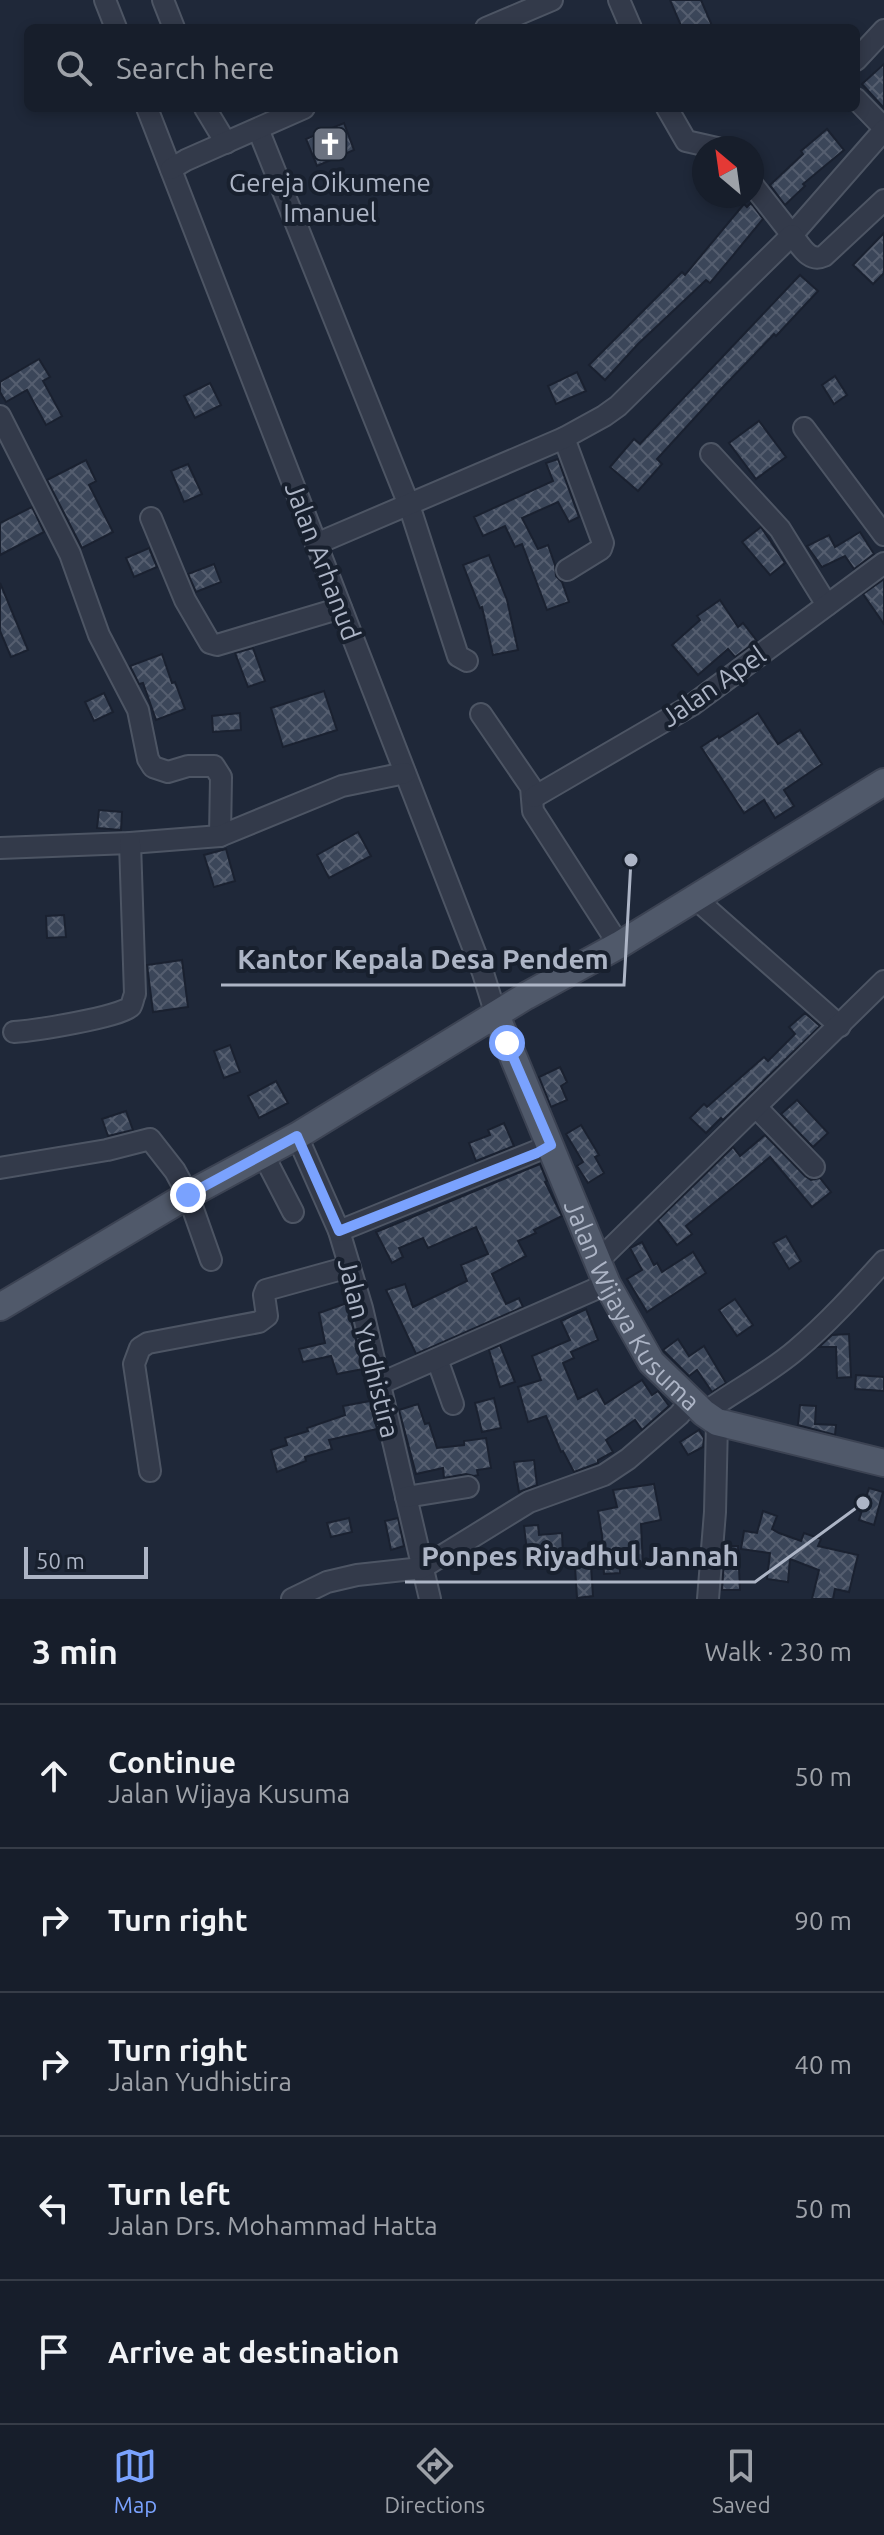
<!DOCTYPE html>
<meta charset="utf-8">
<style>
body{margin:0;font-family:Ubuntu,sans-serif;background:#242b37;color:#f1f3f6}
.compass{position:absolute;left:692px;top:136px;width:72px;height:72px;border-radius:50%;background:#171e2b;box-shadow:0 4px 12px #0003;rotate:331deg}
.scale{position:absolute;left:24px;bottom:20px;width:124px;box-sizing:border-box;padding-left:8px;border:4px solid #adb5c6;border-top:0;font-size:22px;line-height:28px;white-space:nowrap;color:#adb5c6;-webkit-text-stroke:6px #18202e;paint-order:stroke}
.stop{position:absolute;width:24px;height:24px;margin:-18px;border:6px solid #7aa2fe;border-radius:50%;background:#fff}
.stop.end{background:#7aa2fe;border-color:#fff;box-shadow:0 2px 8px #0008}
.list{margin:0;padding:0;list-style:none}
h2{display:flex;justify-content:space-between;align-items:center;height:104px;margin:0;padding:0 32px;font-size:34px}
h2 small{font-size:26px;font-weight:400;color:#9ea2a9}
.list li{display:grid;grid-template-columns:52px 1fr auto;gap:24px;align-items:center;box-sizing:border-box;height:144px;padding:0 32px;border-top:2px solid #363c47}
.list b{display:block;font-size:30px;white-space:nowrap}
.list p{margin:0;font-size:26px;white-space:nowrap;color:#9ea2a9}
.list em{font-size:26px;font-style:normal;color:#9ea2a9}
.icon{flex:none;width:44px;height:44px;fill:none;stroke:currentColor;stroke-width:2;stroke-linecap:round;stroke-linejoin:round}
.map{position:relative;flex:none;width:884px;height:1599px;overflow:hidden}
.search{position:absolute;background:#171e2b;box-shadow:0 4px 12px #0003;left:24px;right:24px;top:24px;height:88px;display:flex;align-items:center;gap:20px;box-sizing:border-box;padding:0 28px;border-radius:12px;color:#9ea2a9;font-size:30px}
.sheet{height:824px;background:#171e2b}
nav{display:flex;justify-content:space-around;align-items:center;box-sizing:border-box;height:112px;border-top:2px solid #363c47;background:#171e2b;font-size:22px;color:#9ea2a9}
nav a{display:grid;justify-items:center;gap:4px}
nav .on{color:#7aa2fe}
.map>svg:first-child{display:block}
.building{fill:url(#building-cross-hatch);stroke:#1a2130;stroke-width:2}
.lines{fill:none;stroke-linecap:round;stroke-linejoin:round}
.minor-casing{stroke:#4d5564;stroke-width:24}
.major-casing{stroke:#3c4353;stroke-width:30}
.minor{stroke:#333a4a;stroke-width:20}
.major{stroke:#50596a;stroke-width:26}
.route{stroke:#7aa2fe;stroke-width:10}
.labels{text-anchor:middle;dominant-baseline:central;stroke-width:8;stroke-linejoin:round;paint-order:stroke}
.poi-label{font-size:26px;fill:#adb5c6;stroke:#18202e}
.street-label{font-size:26px;fill:#adb5c6;stroke:#18202e}
.leader{fill:none;stroke:#adb5c6;stroke-width:3}
.callout-dot{fill:#adb5c6;stroke:#18202e;stroke-width:3}
.callout-label{font-size:28px;text-anchor:middle;font-weight:bold;fill:#adb5c6;stroke:#18202e;stroke-width:8;stroke-linejoin:round;paint-order:stroke}
</style>
<div class="map">
<svg width="884" height="1599" viewBox="0 0 884 1599">
<defs>
<pattern id="building-cross-hatch" width="8" height="8" patternUnits="userSpaceOnUse" patternTransform="scale(2)"><rect width="8" height="8" fill="#3b4659"/><path d="M0 0l8 8M0 8l8-8" fill="none" stroke="#555e6f"/></pattern>
</defs>
<rect width="100%" height="100%" fill="#1f2839"/>
<!-- building -->
<g class="building">
<path d="M670,0h31l12,28h-31z"/>
<path d="M884,64v44l-22,-24z"/>
<path d="M344,123l10,27 -37,16 -11,-27z"/>
<path d="M827,129l17,21 -41,34 2,2 -20,19 -15,-20 33,-31 -2,-3z"/>
<path d="M751,203l12,16 -28,34 -25,30 -4,-3 -68,64 -33,36 -16,-15 93,-93 3,3 59,-71 3,3z"/>
<path d="M884,233v40l-11,11 -20,-19z"/>
<path d="M800,275l18,16 -42,45 -2,-2 -52,54 -65,71 5,5 -24,27 -28,-24 24,-28 6,5z"/>
<path d="M39,359l11,18 -7,4 19,35 -16,9 -19,-35 -21,12 -6,-10v-10z"/>
<path d="M577,372l9,19 -30,13 -8,-18z"/>
<path d="M835,376l12,19 -13,9 -12,-19z"/>
<path d="M210,383l11,22 -26,13 -11,-22z"/>
<path d="M759,421l27,36 -30,22 -27,-36z"/>
<path d="M558,459l21,58 -10,5 -11,-20 -36,16 16,31 10,-4 7,20 1,11 6,6 7,20 -22,8 -25,-66 -7,3 -10,-21 -22,10 -9,-19 79,-36 -7,-18z"/>
<path d="M86,460l10,21 -7,4 24,47 -31,16 -35,-68z"/>
<path d="M188,464l14,30 -18,8 -13,-31z"/>
<path d="M32,507l12,25 -44,23v-32z"/>
<path d="M761,527l24,36 -15,12 -28,-33z"/>
<path d="M860,532l14,22 -20,15 -9,-13 -23,11 -15,-21 22,-11 6,12z"/>
<path d="M149,548l8,19 -23,10 -8,-19z"/>
<path d="M489,555l18,45 11,50 -25,5 -11,-48 -2,1 -17,-43z"/>
<path d="M214,564l7,18 -25,10 -8,-18z"/>
<path d="M884,579v45l-21,-30z"/>
<path d="M0,583l28,67 -17,7 -11,-26z"/>
<path d="M720,600l18,27 5,-4 14,18 -22,16 -7,-8 -30,26 -26,-30 28,-25 -3,-4z"/>
<path d="M253,648l12,33 -17,6 -13,-34z"/>
<path d="M162,654l10,29 3,-1 10,27 -29,11 -13,-37 -4,1 -9,-18z"/>
<path d="M324,691l13,39 -54,17 -12,-39z"/>
<path d="M104,693l9,19 -19,9 -9,-19z"/>
<path d="M240,713l1,17 -28,2 -1,-16z"/>
<path d="M758,713l20,31 22,-14 22,34 -38,26 10,16 -19,12 -11,-18 -20,13 -43,-66 17,-11 1,2z"/>
<path d="M99,810l23,2 -1,18 -24,-2z"/>
<path d="M358,832l13,24 -42,22 -12,-23z"/>
<path d="M226,849l9,32 -21,6 -10,-32z"/>
<path d="M64,915l2,22 -19,1 -1,-22z"/>
<path d="M182,960l6,47 -35,5 -6,-47z"/>
<path d="M805,1013l15,13 -97,94 -2,-2 -15,15 -16,-15 14,-14 3,3 57,-50 4,4 27,-27 -6,-7z"/>
<path d="M230,1045l10,27 -16,6 -10,-27z"/>
<path d="M560,1067l7,15 -6,4 6,14 -16,7 -12,-30z"/>
<path d="M276,1081l12,22 -29,15 -11,-22z"/>
<path d="M797,1100l31,33 -15,14 -32,-33z"/>
<path d="M126,1111l7,19 -25,6 -6,-17z"/>
<path d="M504,1123l10,23 -38,15 -7,-18 21,-8 -2,-5z"/>
<path d="M581,1125l18,30 -4,2 9,16 -16,10 -11,-17 6,-4 -17,-28z"/>
<path d="M765,1135l40,41 6,4 9,-2 11,14 -19,15 -42,-50 -84,69 6,8 -15,11 -19,-25 75,-73 7,9z"/>
<path d="M540,1164l7,17 -2,1 17,34 -28,14 2,3 -18,8 8,15 -34,18 14,30 13,-6 4,9 -107,47 -30,-64 19,-6 8,23 54,-26 -6,-16 27,-11 -12,-27 -48,21 -5,-10 -24,10 4,9 -11,6 -16,-31z"/>
<path d="M786,1236l15,25 -12,8 -16,-26z"/>
<path d="M642,1242l12,23 3,-2 5,9 31,-20 13,21 -59,39 -20,-33 15,-9 -12,-22z"/>
<path d="M735,1299l18,26 -16,11 -18,-26z"/>
<path d="M347,1303l16,66 -26,5 -6,-18 -28,6 -4,-13 26,-6 -6,-30z"/>
<path d="M586,1309l12,31 -27,12 3,6 -11,5 15,36 19,-10 8,15 37,-24 10,15 6,-4 11,15 -27,24 -7,-10 -29,20 7,12 -15,8v3l-24,9 -11,-21 -2,1 -15,-36 -18,6 -10,-35 23,-7 -9,-24 38,-16 -9,-19z"/>
<path d="M849,1334l2,43 -14,1 -1,-31h-17l13,-12z"/>
<path d="M678,1339l11,17 15,-10 22,37 -14,9 -15,-22 -8,6 -26,-26z"/>
<path d="M500,1345l15,37 -15,5 -11,-37z"/>
<path d="M856,1375l28,2v14l-29,-2z"/>
<path d="M494,1398l7,30 -19,4 -7,-29z"/>
<path d="M370,1401l7,28 -48,11 3,9 -27,8 1,4 -29,11 -6,-22 16,-5 -2,-7 23,-7 -1,-3 38,-13 -2,-9z"/>
<path d="M418,1404l7,20 4,-1 8,25 27,-3v-4l22,-3 5,30 -14,2 1,5 -4,1 -8,-2 -22,4 -1,-10 -27,6 -17,-64z"/>
<path d="M800,1405l16,1 -1,18 21,1 -1,10 -37,-10z"/>
<path d="M699,1430l5,8 -1,9 -15,8 -8,-13z"/>
<path d="M534,1460l3,25 -18,7 -5,-30z"/>
<path d="M654,1484l7,36 -20,4 2,42 -23,3v4l-16,1 -2,-39 -4,-24 19,-4 -4,-17z"/>
<path d="M869,1488l14,4 -9,33 -15,-5z"/>
<path d="M763,1511l14,5 -5,13 7,4 22,8 3,-8 17,6 -3,7 40,9 -9,37 -14,-3 -2,10h-21l7,-29 -29,-11 -2,23 -21,-3 3,-26 -29,-4 3,-18 13,2z"/>
<path d="M349,1518l3,14 -21,5 -4,-14z"/>
<path d="M398,1518l6,28 -13,4 -6,-29z"/>
<path d="M538,1525l1,10 23,-2 1,22 -14,1v-7l-22,2 -3,-25z"/>
<path d="M725,1546h13l2,44h-18z"/>
<path d="M591,1566l2,30 -16,2 -2,-31z"/>
</g>
<g class="lines">
<defs>
<g id="minor">
<path d="M105,0l11,28"/>
<path d="M163,0l11,28"/>
<path d="M619,0l12,28"/>
<path d="M486,28l66,-28"/>
<path d="M856,60l28,-30"/>
<path d="M856,99l28,29"/>
<path d="M147,108l336,865 13,42"/>
<path d="M205,108l21,35"/>
<path d="M667,108l19,33 31,7"/>
<path d="M258,129l151,376 49,151 9,5"/>
<path d="M171,169l15,-9 118,-52"/>
<path d="M752,184l40,51 92,-105"/>
<path d="M0,416l70,138 29,81 39,75 10,49 5,8 15,5 20,-6h26l7,11 -1,59"/>
<path d="M804,428l80,107"/>
<path d="M564,438l39,105 -2,6 -34,21"/>
<path d="M711,454l69,75 47,76"/>
<path d="M151,518l34,82 25,43 7,2 124,-37"/>
<path d="M316,544l248,-106 40,-22 14,-10 174,-171c9,11 17,28 32,21l60,-56"/>
<path d="M481,714l50,73 2,24 86,134"/>
<path d="M534,797l158,-92 192,-142"/>
<path d="M0,848l130,-5 90,-7 122,-50 63,-13"/>
<path d="M696,899l144,127"/>
<path d="M14,1032c17,-1 109,-15 117,-26 1,-1 3,-11 4,-12l-5,-151"/>
<path d="M757,1108l57,59"/>
<path d="M297,1136l42,95 23,77 68,291"/>
<path d="M263,1154l30,58"/>
<path d="M0,1168l107,-18 43,-11 25,32 13,24 23,65"/>
<path d="M339,1231l212,-86"/>
<path d="M598,1261l286,-280"/>
<path d="M437,1359l16,45"/>
<path d="M379,1384l228,-100"/>
<path d="M704,1413c30,-22 64,-39 92,-63 32,-27 60,-58 88,-89"/>
<path d="M150,1471l-16,-107 6,-16 8,-5 111,-21 8,-6 -3,-21 2,-5 83,-23"/>
<path d="M406,1497l62,-10"/>
<path d="M292,1599l35,-17 30,-7 65,-7 107,-66 75,-27 24,-16 51,-44 12,-14"/>
<path d="M708,1599l7,-87 2,-90"/>
</g>
<g id="major">
<path id="s1" d="M496,1015l111,269 44,78 53,51 13,9 167,41"/>
<path d="M0,1307l188,-112 109,-59 229,-140 93,-51 265,-163"/>
</g>
</defs>
<!-- minor casing -->
<use href="#minor" class="minor-casing"/>
<!-- major casing -->
<use href="#major" class="major-casing"/>
<!-- minor -->
<use href="#minor" class="minor"/>
<!-- major -->
<use href="#major" class="major"/>
</g>
<g class="lines">
<!-- route -->
<path class="route" d="M188,1195l109,-59 42,95 198,-78 14,-8 -44,-102"/>
</g>
<!-- icons -->
<defs>
<symbol id="church-square" viewBox="-11 -11 22 22"><rect x="-9" y="-9" width="18" height="18" rx="4" fill="#6b7280" stroke="#18202e"/><path d="M-1.2-6h2.4v3.5h3.3v2.4h-3.3V6h-2.4V-.1h-3.3v-2.4h3.3Z" fill="#fff"/></symbol>
</defs>
<g fill-rule="evenodd">
<use href="#church-square" x="310" y="124" width="40" height="40"/>
</g>
<g class="labels">
<!-- poi labels -->
<g class="poi-label">
<text x="330" y="182">Gereja Oikumene<tspan x="330" dy="30">Imanuel</tspan></text>
</g>
<!-- street labels -->
<g class="street-label">
<text transform="translate(323 561) rotate(69)">Jalan Arhanud</text>
<text transform="translate(713 686) rotate(-35)">Jalan Apel</text>
<text stroke="none"><textPath href="#s1" startOffset="322">Jalan Wijaya Kusuma</textPath></text>
<text transform="translate(369 1348) rotate(76)">Jalan Yudhistira</text>
</g>
</g>
<!-- callouts -->
<path class="leader" d="M631 860L624 985H221M863 1503L755 1582H405"/>
<g class="callout-dot">
<circle cx="631" cy="860" r="8"/>
<circle cx="863" cy="1503" r="8"/>
</g>
<g class="callout-label">
<text x="423" y="969">Kantor Kepala Desa Pendem</text>
<text x="580" y="1566">Ponpes Riyadhul Jannah</text>
</g>
</svg>
<svg class="compass" viewBox="-18 -18 36 36"><path d="M0-13l5 13h-10z" fill="#e53935"/><path d="M0 13l5-13h-10z" fill="#9ea2a9"/></svg>
<div class="scale">50 m</div>
<div class="stop" style="left:507px;top:1043px"></div>
<div class="stop end" style="left:188px;top:1195px"></div>
<div class="search"><svg class="icon" aria-label="search" viewBox="0 0 24 24"><circle cx="10" cy="10" r="6"/><path d="M15 15l6 6"/></svg>Search here</div>
</div>
<section class="sheet">
<h2>3 min<small>Walk · 230 m</small></h2>
<ul class="list">
<li><svg class="icon" aria-label="ahead" viewBox="0 0 24 24"><path d="M12 20V5M6 11l6-6 6 6"/></svg><div><b>Continue</b><p>Jalan Wijaya Kusuma</p></div><em>50 m</em></li>
<li><svg class="icon" aria-label="right" viewBox="0 0 24 24"><path d="M7 20v-9h11M14 6l5 5-5 5"/></svg><div><b>Turn right</b></div><em>90 m</em></li>
<li><svg class="icon" aria-label="right" viewBox="0 0 24 24"><path d="M7 20v-9h11M14 6l5 5-5 5"/></svg><div><b>Turn right</b><p>Jalan Yudhistira</p></div><em>40 m</em></li>
<li><svg class="icon" aria-label="left" viewBox="0 0 24 24"><path d="M17 20v-9H6M10 6l-5 5 5 5"/></svg><div><b>Turn left</b><p>Jalan Drs. Mohammad Hatta</p></div><em>50 m</em></li>
<li><svg class="icon" aria-label="arrive" viewBox="0 0 24 24"><path d="M6 21V4h12l-3 4 3 4H6"/></svg><div><b>Arrive at destination</b></div></li>
</ul>
</section>
<nav>
<a class="on"><svg class="icon" aria-label="map" viewBox="0 0 24 24"><path d="M3 6l6-2 6 2 6-2v14l-6 2-6-2-6 2zM9 4v14M15 6v14"/></svg>Map</a>
<a><svg class="icon" aria-label="directions" viewBox="0 0 24 24"><path d="M12 3l9 9-9 9-9-9zM9 14v-3h6M13 9l2 2-2 2"/></svg>Directions</a>
<a><svg class="icon" aria-label="saved" viewBox="0 0 24 24"><path d="M7 4h10v16l-5-4-5 4z"/></svg>Saved</a>
</nav>
